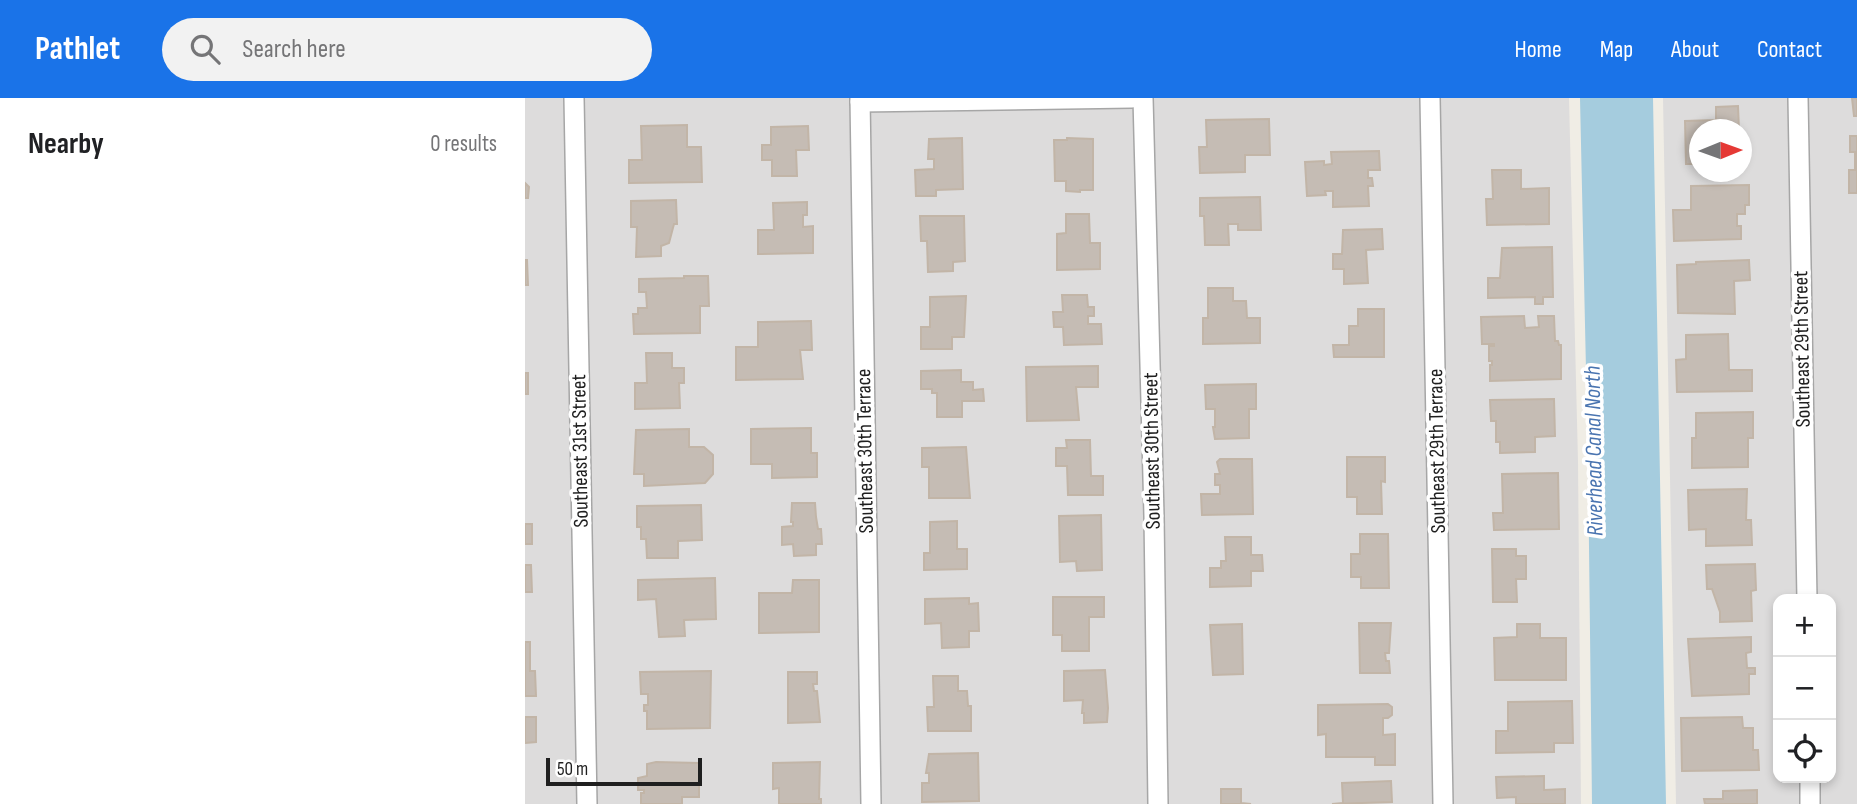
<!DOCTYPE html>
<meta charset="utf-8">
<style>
body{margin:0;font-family:"Sofia Sans Condensed",sans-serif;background:#f2f2f2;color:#202124}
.controls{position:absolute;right:21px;bottom:21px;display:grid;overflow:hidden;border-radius:14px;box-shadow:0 4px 10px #0003}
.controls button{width:63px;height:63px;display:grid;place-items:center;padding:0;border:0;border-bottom:2px solid #e0e0e0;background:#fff;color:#202124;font:35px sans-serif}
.compass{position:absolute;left:1164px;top:21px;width:63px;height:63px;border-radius:50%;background:#fff;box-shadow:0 4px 10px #0003;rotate:89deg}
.scale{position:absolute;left:21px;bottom:18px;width:156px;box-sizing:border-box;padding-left:7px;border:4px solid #1f1f1f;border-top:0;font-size:19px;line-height:24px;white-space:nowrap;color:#1f1f1f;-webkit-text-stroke:5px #fff;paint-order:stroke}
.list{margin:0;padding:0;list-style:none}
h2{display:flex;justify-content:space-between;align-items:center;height:91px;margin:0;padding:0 28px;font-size:30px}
h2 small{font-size:23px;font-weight:400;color:#757577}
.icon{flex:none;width:38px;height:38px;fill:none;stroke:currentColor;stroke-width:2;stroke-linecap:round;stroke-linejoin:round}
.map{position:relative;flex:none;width:1332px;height:706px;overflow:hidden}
header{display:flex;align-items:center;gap:42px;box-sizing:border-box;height:98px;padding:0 35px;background:#1a73e8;color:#fff}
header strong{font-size:33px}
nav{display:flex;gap:38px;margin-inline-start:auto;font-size:24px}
.search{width:490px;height:63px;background:#f2f2f2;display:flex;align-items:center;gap:18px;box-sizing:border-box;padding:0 24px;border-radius:38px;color:#757577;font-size:26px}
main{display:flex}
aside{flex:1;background:#fff}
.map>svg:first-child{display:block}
.residential{fill:#dddcdc;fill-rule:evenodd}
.water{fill:#a5ccde}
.building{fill:#c5bcb4;stroke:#c2b5a7;stroke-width:2}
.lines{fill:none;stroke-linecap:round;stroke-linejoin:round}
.minor-casing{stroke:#a6a6a6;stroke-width:22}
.minor{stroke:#fff;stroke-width:19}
.labels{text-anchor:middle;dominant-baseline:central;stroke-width:7;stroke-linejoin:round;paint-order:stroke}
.street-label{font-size:21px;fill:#1f1f1f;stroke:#fff}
.water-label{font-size:23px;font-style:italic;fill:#4974b0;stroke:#fff}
</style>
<header>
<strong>Pathlet</strong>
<div class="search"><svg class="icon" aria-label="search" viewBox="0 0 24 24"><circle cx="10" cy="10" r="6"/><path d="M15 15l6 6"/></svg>Search here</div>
<nav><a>Home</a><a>Map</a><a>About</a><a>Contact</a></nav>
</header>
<main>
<aside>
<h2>Nearby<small>0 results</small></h2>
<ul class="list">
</ul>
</aside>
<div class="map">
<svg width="1332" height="706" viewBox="0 0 1332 706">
<rect width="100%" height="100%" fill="#f0ede5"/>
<!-- residential -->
<g class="residential">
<path d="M0,0h1044l9,363 3,343h-1056z"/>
<path d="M1138,0h194v706h-181zM1174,32h42v42h-42zM1253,501h53v179h-53z"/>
</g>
<!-- water -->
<path class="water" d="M1055,0h73l13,706h-74l-4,-343z"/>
<!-- building -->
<g class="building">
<path d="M1327,0h5v18h-3z"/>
<path d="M1213,8l1,24h-40v34h-13l-1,-43 31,-1v-13z"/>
<path d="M744,21l1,36h-25v17l-45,1 -1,-26h8l-1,-27z"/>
<path d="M162,27v22h14l1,35 -73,1v-23h13l-1,-34z"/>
<path d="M283,28l1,24h-13l1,26h-25v-16h-10v-15h9v-18z"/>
<path d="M1325,38h7v57h-8v-23h6v-18h-5z"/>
<path d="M437,40l1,51 -27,1v6h-20l-1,-26 19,-1v-10h-6l1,-20z"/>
<path d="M542,40l26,1v51h-13v2l-14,-1v-10h-11l-1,-41h13z"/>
<path d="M1216,43h6l1,21 -7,1z"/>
<path d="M854,53l1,19h-12v8h4l1,8h-5l1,20 -36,1v-16h-8l1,4 -19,1 -2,-34 19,-1v4l8,-1 -1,-12z"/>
<path d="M967,72h29v19l28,-1v36l-62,1 -1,-26h7z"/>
<path d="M0,85l4,4 -1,11h-3z"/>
<path d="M1224,87v20h-4v9h-8v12h4v13l-67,2 -1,-31h18v-24z"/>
<path d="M735,99l1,33h-23v-6h-10l1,21h-24l-1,-29h-4v-18z"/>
<path d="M151,102l1,24h-3l-5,19 -8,3v10l-25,1 1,-30h-6v-26z"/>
<path d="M282,104v13h-4v12l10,-1v27l-55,1v-24h16l-1,-27z"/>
<path d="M541,116h23l1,29h10v26l-43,1v-36l9,-1z"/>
<path d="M395,118h44l1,45 -12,1v9l-25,1 -1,-31h-6z"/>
<path d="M857,131l1,20 -17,1 2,33 -24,1v-15h-11v-15h9l1,-24z"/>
<path d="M1027,149l1,50h-10v7h-8v-7l-47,1v-20h12l2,-30z"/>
<path d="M0,162h2l1,25h-3z"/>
<path d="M1224,162l1,20 -16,1 1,33 -57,-1 -1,-48 19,-1v-2z"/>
<path d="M159,178h24l1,30h-9v27l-66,1 -1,-20h5v-6h9l-1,-16h-7v-13l45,-1z"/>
<path d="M683,190h25v13h13l1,17h13v25l-57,1v-26h5z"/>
<path d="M537,197h25l1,12h6v9h-6v8h13l1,20 -38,1 -1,-18h-9l-1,-15h10z"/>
<path d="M441,198l-2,41h-12v12h-31v-22h9v-30z"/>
<path d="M833,211h26v48h-50l-1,-12h16v-19h9z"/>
<path d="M999,218l1,12 14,-1 -1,-11h16l1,25h3l1,4h2v34l-71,2v-16h2v-4h-3v-15h5v-2h-12l-1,-27z"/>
<path d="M286,223l1,29h-12l3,29 -67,1v-33h22v-25z"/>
<path d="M1203,236l1,36h23v21l-75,1 -1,-32 10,-1v-24z"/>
<path d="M121,255h26v15h12v15h-5l1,25 -45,1v-26h12z"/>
<path d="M573,268v21h-22l3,33 -52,1 -1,-54z"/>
<path d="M436,272v12h12v8l10,-1 1,12h-22v16h-25v-24h-5v-4h-11v-18z"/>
<rect x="0" y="275" width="3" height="21"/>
<path d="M731,286v25h-7v29l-34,1 -2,-12h2v-18h-9l-1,-24z"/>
<path d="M1029,301l1,37 -20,1v15l-35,1v-11h-4v-21h-5l-1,-21z"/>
<path d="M1228,314v26h-5v29l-56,1v-30h4v-25z"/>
<path d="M286,330v25h6v24l-45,1v-14h-21v-35z"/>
<path d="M164,331v18h15l9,8v19l-8,9 -61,3v-12h-10l2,-44z"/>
<path d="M541,342h24l1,36h12v19h-35l-1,-29h-11v-18h11z"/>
<path d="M441,349l4,51h-41v-31h-7v-19z"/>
<path d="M822,359h38v25l-4,-1 1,33h-25v-17h-10z"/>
<path d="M695,361h32l1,55 -51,1 -1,-21h19v-9h-5v-11h5l-3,-12z"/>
<path d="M1033,375l1,56 -65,1 -1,-17h10l-1,-39z"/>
<path d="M1222,391l-1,31h5l1,25 -46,1v-17l-17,1 -1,-40z"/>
<path d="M267,405h23l1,14 2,12h3l1,15h-6v11l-22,1 -1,-12 -11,1v-18l11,-1v-4h-2z"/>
<path d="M176,407l1,35 -24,1v17h-31l-1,-19h-5v-12h-4v-21z"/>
<path d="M576,417l1,55 -25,1 -1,-10 -16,1 -1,-46z"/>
<path d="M432,423v28h10v20l-43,1v-17h6v-31z"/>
<rect x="0" y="426" width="7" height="20"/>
<path d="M835,436h28l1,54h-28v-11h-10v-23h9z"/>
<path d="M700,439h26v18h11l1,16h-12v15l-41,1v-19h11v-7h5z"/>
<path d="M967,451h24v7h10v23h-10l1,23h-24z"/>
<path d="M1230,466l1,26 -5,1 1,30 -32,1v-10l-8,-23h-5l-1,-24z"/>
<path d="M0,467h6l1,27h-7z"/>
<path d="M190,480l1,41 -32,1 1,16 -26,1 -3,-38 -18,1v-20z"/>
<path d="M268,482h26v52l-60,1v-40h33z"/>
<path d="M528,499h51v20h-15v34h-27v-16h-9z"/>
<path d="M444,500v6l9,-1 1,28h-10v16l-27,1 -1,-25 -16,1v-25z"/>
<path d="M834,525h32l-2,30h-4l1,8h3l1,12h-30z"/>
<path d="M717,526l1,50 -30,1 -3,-50z"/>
<path d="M992,526h23v14h26v42h-71l-1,-42 23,-1z"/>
<path d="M1226,539v15l-5,1 1,15h8v6h-6v20l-57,2 -4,-57z"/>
<path d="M0,544h5v29h5l1,25h-11z"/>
<path d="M580,572l3,38 -1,14 -23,1v-10h-2l1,-13 -19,1v-30z"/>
<path d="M186,573l-1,57 -63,1v-18h-3v-6h4v-11h-7l-1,-22z"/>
<path d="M263,574h29v12h-4l1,7h3l3,31 -32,1z"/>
<path d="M408,578h25v15h9l1,15h3v25h-43l-1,-24h7z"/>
<path d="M1047,603l1,42h-19v9l-58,1v-22h12v-29z"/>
<path d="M863,606l4,3v8l-4,3h-5v17l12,-1v31h-20v-8h-49v-23l-8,1v-30z"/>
<path d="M0,619h11v25l-11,1z"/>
<path d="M1217,619l1,11h10v22h5l1,20 -77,1 -1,-53z"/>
<path d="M453,655l1,48 -57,1v-19h7v-10h-3l3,-19z"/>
<path d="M131,664l43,1v34h-17v7h-41v-11h3v-3h-6v-12l9,-2v-12z"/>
<path d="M295,664l-1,37h2v5h-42v-16l-6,1v-26z"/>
<path d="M1019,678v14l21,-1v15h-49v-7l-19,1 -1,-21z"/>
<path d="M866,683l1,21 -60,2 11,-1 -1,-20z"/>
<path d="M696,691h20v14l10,1h-30z"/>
<path d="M1232,692v14h-52l-1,-5h19v-8z"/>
</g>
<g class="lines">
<defs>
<g id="minor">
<path d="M49,0l13,706"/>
<path d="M335,0l11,706"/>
<path d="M618,0l11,418 4,288"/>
<path d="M905,0l13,706"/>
<path d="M1273,0l9,501"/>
<path d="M335,4l272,-4"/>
<path d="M1285,680v26"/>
</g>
</defs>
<!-- minor casing -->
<use href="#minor" class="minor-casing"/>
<!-- minor -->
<use href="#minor" class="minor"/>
</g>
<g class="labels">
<!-- street labels -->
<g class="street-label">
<text transform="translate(1277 251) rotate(-91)">Southeast 29th Street</text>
<text transform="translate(55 353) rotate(-91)">Southeast 31st Street</text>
<text transform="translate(340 353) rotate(-91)">Southeast 30th Terrace</text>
<text transform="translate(627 353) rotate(-91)">Southeast 30th Street</text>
<text transform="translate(912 353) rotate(-91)">Southeast 29th Terrace</text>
</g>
<!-- water labels -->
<g class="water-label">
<text transform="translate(1069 353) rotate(-91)">Riverhead Canal North</text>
</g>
</g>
</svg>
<div class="controls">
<button>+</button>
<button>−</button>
<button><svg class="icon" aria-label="locate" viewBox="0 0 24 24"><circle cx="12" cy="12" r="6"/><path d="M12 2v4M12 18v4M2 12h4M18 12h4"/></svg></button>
</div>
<svg class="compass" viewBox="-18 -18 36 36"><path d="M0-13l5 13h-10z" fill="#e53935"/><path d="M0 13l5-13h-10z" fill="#757577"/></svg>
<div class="scale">50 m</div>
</div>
</main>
